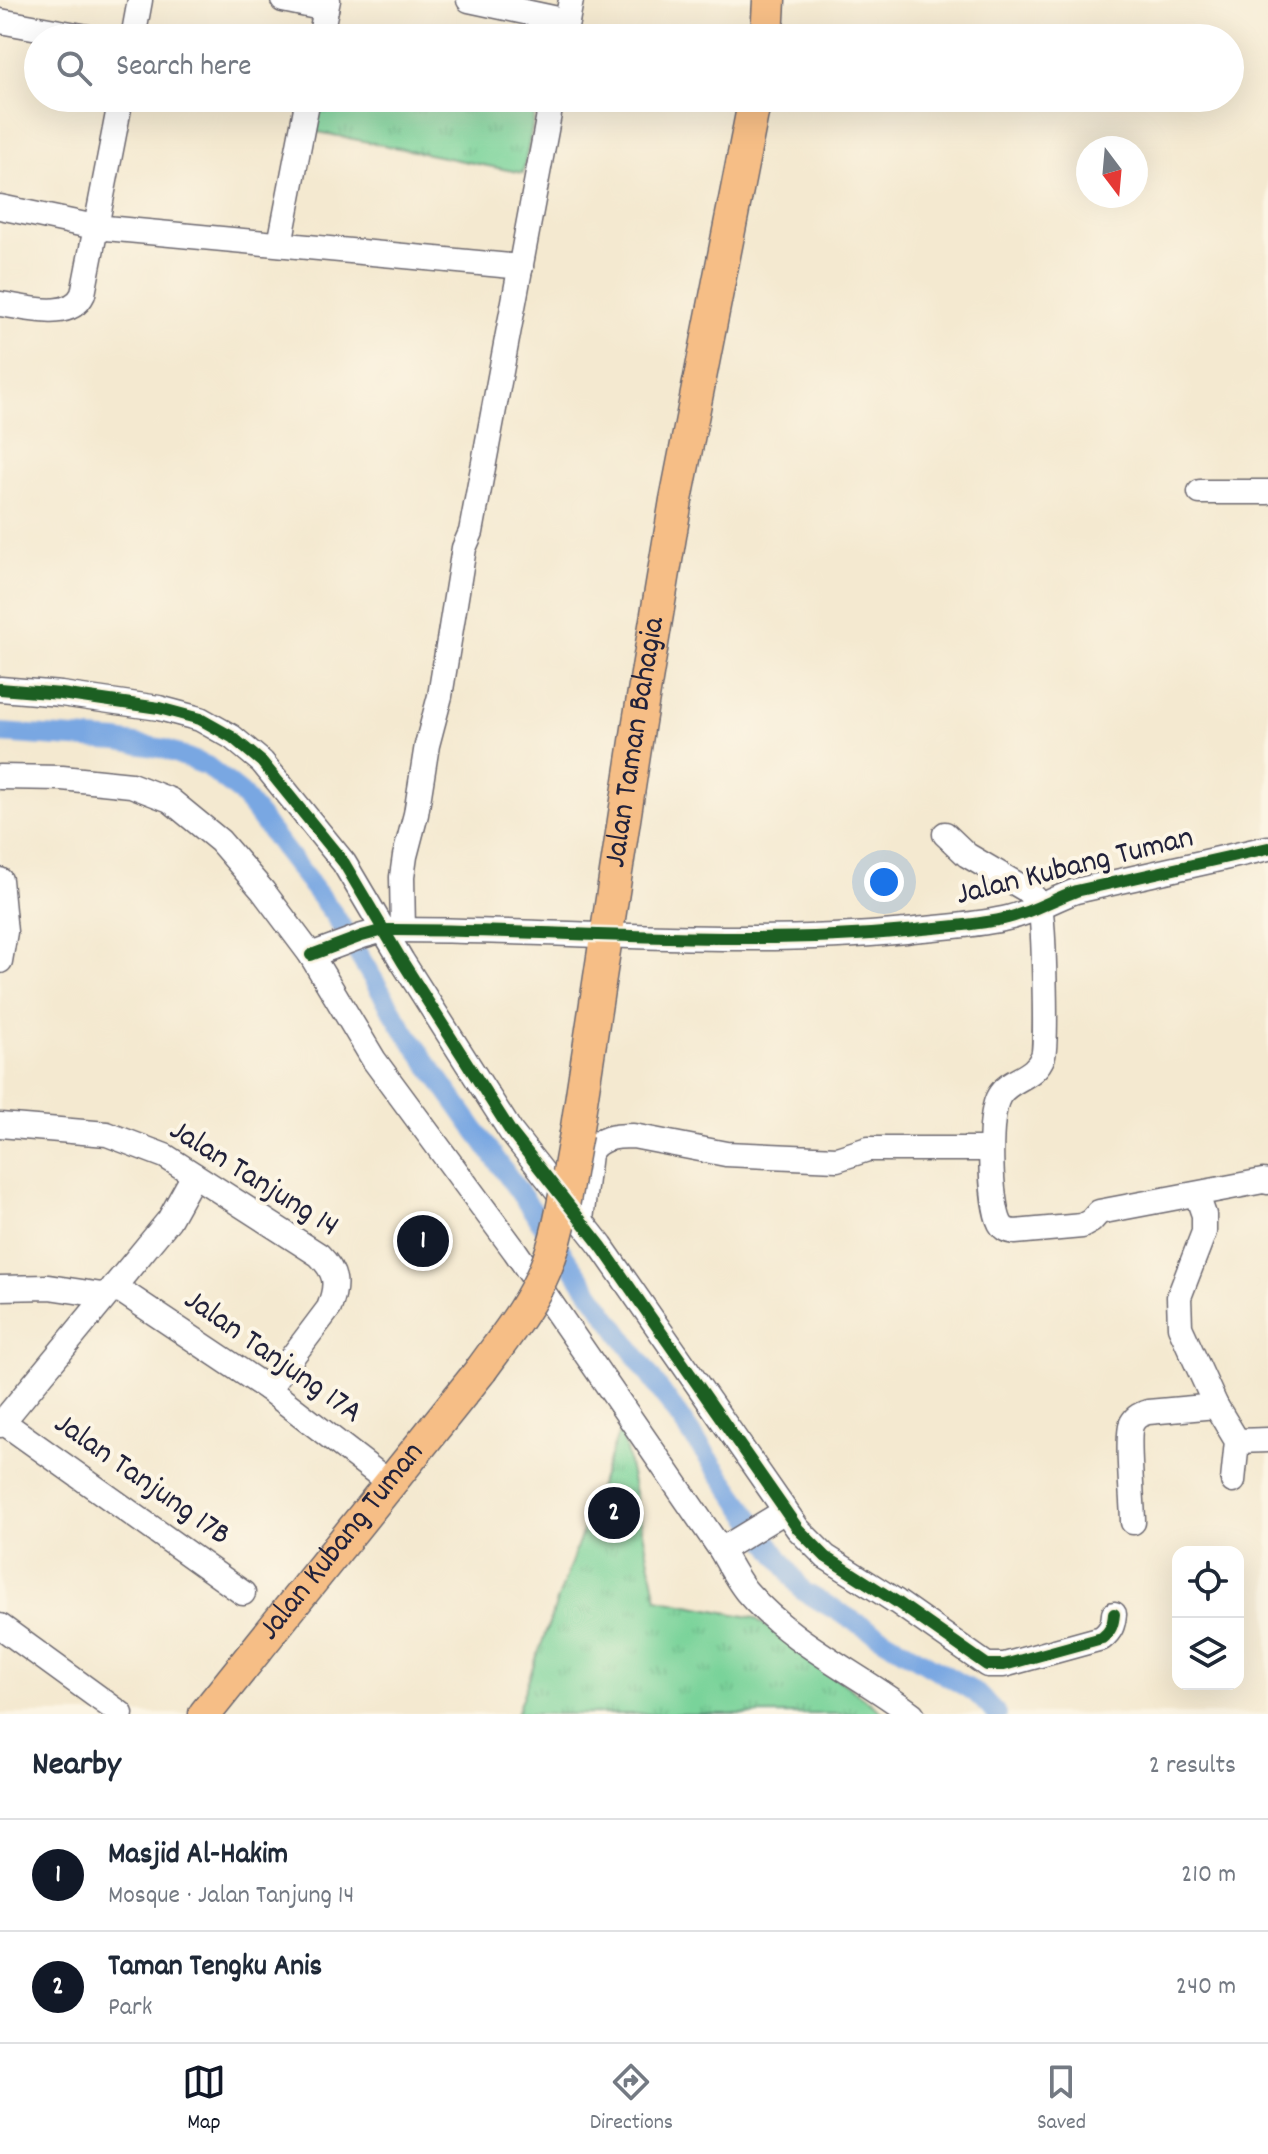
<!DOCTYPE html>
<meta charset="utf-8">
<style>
body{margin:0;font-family:Dekko,sans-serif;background:#f2f2f3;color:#1f2937}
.controls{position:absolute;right:24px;bottom:24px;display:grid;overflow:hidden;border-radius:16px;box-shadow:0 8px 32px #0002}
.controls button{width:72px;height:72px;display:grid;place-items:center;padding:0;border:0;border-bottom:2px solid #e0e1e3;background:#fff;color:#1f2937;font:40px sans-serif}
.compass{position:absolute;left:1076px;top:136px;width:72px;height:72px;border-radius:50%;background:#fff;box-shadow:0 8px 32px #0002;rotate:164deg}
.you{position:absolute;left:884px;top:882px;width:28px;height:28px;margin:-20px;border:6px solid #fff;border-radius:50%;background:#1a73e8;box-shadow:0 0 0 12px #1a73e833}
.badge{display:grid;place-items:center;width:52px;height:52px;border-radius:50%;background:#111827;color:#fff;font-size:26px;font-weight:700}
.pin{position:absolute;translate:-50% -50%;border:4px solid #fff;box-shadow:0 2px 8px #0006}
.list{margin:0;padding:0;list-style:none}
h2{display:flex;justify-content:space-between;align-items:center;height:104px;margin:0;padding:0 32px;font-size:34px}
h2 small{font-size:26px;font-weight:400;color:#747a83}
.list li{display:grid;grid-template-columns:52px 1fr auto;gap:24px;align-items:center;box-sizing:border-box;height:112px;padding:0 32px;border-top:2px solid #e0e1e3}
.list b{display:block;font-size:30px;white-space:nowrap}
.list p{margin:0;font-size:26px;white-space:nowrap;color:#747a83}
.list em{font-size:26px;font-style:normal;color:#747a83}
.icon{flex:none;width:44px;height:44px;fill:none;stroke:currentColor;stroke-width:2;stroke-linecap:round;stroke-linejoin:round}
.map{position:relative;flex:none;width:1268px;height:1714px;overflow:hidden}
.search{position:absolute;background:#fff;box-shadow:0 8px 32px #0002;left:24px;right:24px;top:24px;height:88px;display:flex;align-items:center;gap:20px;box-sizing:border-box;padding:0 28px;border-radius:44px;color:#747a83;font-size:30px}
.sheet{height:328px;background:#fff}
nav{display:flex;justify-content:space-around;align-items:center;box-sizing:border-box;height:112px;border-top:2px solid #e0e1e3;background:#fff;font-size:22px;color:#747a83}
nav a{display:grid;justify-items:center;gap:4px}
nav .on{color:#111827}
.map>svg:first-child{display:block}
.park{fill:url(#park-tufts);stroke:#4e7a6a;stroke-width:2}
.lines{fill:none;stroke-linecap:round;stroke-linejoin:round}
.canal{stroke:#79a7e2;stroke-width:20}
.minor-casing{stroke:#6c686f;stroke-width:27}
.major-casing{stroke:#6c686f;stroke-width:35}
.minor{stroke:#fff;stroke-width:24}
.major{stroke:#f6be86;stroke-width:32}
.major-bridge-casing{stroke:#6c686f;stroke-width:35;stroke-linecap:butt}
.major-bridge{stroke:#f6be86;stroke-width:32}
.cycleway-casing{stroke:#fcf5e5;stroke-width:17}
.cycleway{stroke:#1b5e20;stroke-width:12}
.labels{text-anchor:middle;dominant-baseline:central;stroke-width:8;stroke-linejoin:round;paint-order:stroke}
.street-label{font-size:32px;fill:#22223b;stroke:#fcf5e5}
</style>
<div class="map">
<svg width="1268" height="1714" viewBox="0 0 1268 1714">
<defs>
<pattern id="park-tufts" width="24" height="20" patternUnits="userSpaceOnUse" patternTransform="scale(2)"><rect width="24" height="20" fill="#79d39a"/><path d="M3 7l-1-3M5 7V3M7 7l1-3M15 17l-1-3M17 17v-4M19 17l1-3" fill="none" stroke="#68b586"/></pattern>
</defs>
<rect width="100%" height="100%" fill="#fcf5e5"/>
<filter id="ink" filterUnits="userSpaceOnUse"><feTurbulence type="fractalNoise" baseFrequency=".0125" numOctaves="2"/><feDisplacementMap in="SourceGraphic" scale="16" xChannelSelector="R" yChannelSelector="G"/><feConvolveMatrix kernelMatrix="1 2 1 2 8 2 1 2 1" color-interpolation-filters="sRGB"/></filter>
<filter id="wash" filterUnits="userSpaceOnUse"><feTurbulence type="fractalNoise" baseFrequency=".006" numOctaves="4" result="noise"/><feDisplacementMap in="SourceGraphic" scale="32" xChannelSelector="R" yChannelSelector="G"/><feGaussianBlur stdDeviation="1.8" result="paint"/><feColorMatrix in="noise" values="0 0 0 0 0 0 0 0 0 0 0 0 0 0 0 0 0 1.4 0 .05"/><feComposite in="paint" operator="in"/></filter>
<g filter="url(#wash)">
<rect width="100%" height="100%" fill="#f4e9d0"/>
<!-- park -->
<g class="park">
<path d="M320,98h218l-15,75 -210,-42z"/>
<path d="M621,1426l36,173 98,19 130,96h-369z"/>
</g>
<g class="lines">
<!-- canal -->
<path class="canal" d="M0,733l118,8 47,8 42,17 34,27 94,123 69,114 399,561 173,102 21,21"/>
</g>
</g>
<g filter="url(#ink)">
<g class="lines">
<defs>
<g id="minor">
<path d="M283,0l43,9"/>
<path d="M469,0l98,21"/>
<path d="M0,21l93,17"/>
<path d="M133,38l7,-38"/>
<path d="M320,38l8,-38"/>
<path d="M564,38l7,-38"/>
<path d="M0,207l95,20 426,40"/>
<path d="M280,244l28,-146"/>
<path d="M0,304c25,3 70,18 83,-10l38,-196"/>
<path d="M1200,492h68"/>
<path d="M0,689l61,5 98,14 41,11 32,18 30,25 82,101 58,98 109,171 90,114 197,283 28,28 71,45 90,63h17l98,-27c9,-7 11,-13 12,-24"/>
<path d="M0,777l62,1 69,7 39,15 50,41 43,50 48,64 63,105 141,191 206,299c8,14 16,30 26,42 45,52 111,81 165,122"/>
<path d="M945,834l22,21 58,34c6,5 13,11 15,19 4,13 7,137 3,148 -8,23 -34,22 -44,40 -12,19 -9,107 1,127 4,7 8,8 15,9l67,-6 9,-5 8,-9 164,-31 5,1"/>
<path d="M0,880l5,52 -5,29"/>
<path d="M403,930l-1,-53 3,-21 11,-42 11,-69 13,-49 24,-148 7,-16 81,-434"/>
<path d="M311,955l51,-19 22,-6c174,-1 348,18 522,1 32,-4 65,-5 97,-12 26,-5 48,-19 73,-28l192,-43"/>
<path d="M0,1125l107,9 58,22 154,99c18,18 19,29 10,53l-61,81"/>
<path d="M1197,1195l7,20v17l-25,65 1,30 36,79 21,35 -4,40"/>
<path d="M581,1220l8,-66c9,-17 26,-18 44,-18l93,18 111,5 31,-10h123"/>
<path d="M114,1286l154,103 123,95"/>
<path d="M0,1288l49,-1 53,8 9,-4"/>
<path d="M3,1422l240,171"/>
<path d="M0,1425l169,-205 25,-45"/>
<path d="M1237,1441l31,-1"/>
<path d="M1133,1522c0,-17 -7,-88 -1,-99 4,-7 9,-9 16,-11l68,-6"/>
<path d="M721,1550l64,-39"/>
<path d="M0,1626l121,88"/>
</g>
<g id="major">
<path d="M767,38l2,-38"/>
<path id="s1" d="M576,1134l63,-412 37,-222 79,-402"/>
<path id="s2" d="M205,1714l276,-344"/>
</g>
</defs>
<!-- minor casing -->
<use href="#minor" class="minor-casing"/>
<!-- major casing -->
<use href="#major" class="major-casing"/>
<!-- minor -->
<use href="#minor" class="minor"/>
<!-- major -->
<use href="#major" class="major"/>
<defs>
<path id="major-bridge" d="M481,1370c22,-31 48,-62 63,-98 18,-41 23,-94 32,-138"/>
</defs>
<!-- major-bridge casing -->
<use href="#major-bridge" class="major-bridge-casing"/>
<!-- major-bridge -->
<use href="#major-bridge" class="major-bridge"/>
<defs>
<g id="cycleway">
<path d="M0,689l61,5 98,14 41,11 32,18 30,25 82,101 58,98 109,171 90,114 197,283 28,28 71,45 90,63h17l98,-27c9,-7 11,-13 12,-24"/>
<path d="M311,955l51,-19 22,-6c174,-1 348,18 522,1 32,-4 65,-5 97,-12 26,-5 48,-19 73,-28l192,-43"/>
</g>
</defs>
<!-- cycleway casing -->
<use href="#cycleway" class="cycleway-casing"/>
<!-- cycleway -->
<use href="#cycleway" class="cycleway"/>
</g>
</g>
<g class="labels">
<!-- street labels -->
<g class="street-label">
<text stroke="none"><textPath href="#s1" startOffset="396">Jalan Taman Bahagia</textPath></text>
<text transform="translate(1075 868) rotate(-14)">Jalan Kubang Tuman</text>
<text transform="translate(253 1180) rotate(32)">Jalan Tanjung 14</text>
<text transform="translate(272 1358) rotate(35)">Jalan Tanjung 17A</text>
<text transform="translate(141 1481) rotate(35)">Jalan Tanjung 17B</text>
<text stroke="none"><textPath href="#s2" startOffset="220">Jalan Kubang Tuman</textPath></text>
</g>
</g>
</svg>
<div class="controls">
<button><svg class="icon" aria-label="locate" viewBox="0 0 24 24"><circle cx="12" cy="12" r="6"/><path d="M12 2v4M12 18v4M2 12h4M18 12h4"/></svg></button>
<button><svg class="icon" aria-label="layers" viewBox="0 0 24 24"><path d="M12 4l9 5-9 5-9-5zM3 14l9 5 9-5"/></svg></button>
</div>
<svg class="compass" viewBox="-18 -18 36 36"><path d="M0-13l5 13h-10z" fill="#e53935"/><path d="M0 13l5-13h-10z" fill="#747a83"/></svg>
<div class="you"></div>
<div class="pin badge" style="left:423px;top:1241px">1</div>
<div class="pin badge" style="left:614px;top:1513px">2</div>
<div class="search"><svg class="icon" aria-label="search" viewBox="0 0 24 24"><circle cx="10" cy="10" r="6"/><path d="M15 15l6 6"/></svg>Search here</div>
</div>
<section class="sheet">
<h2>Nearby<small>2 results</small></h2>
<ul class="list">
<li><span class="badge">1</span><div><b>Masjid Al-Hakim</b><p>Mosque · Jalan Tanjung 14</p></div><em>210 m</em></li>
<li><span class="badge">2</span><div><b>Taman Tengku Anis</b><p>Park</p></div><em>240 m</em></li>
</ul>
</section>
<nav>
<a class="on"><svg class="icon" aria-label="map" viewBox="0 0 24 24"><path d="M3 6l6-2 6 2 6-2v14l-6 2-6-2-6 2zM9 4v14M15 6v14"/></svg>Map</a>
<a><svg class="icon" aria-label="directions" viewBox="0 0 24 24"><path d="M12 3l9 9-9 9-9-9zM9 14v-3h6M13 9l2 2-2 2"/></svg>Directions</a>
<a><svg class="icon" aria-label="saved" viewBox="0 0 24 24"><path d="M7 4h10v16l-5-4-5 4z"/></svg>Saved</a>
</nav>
